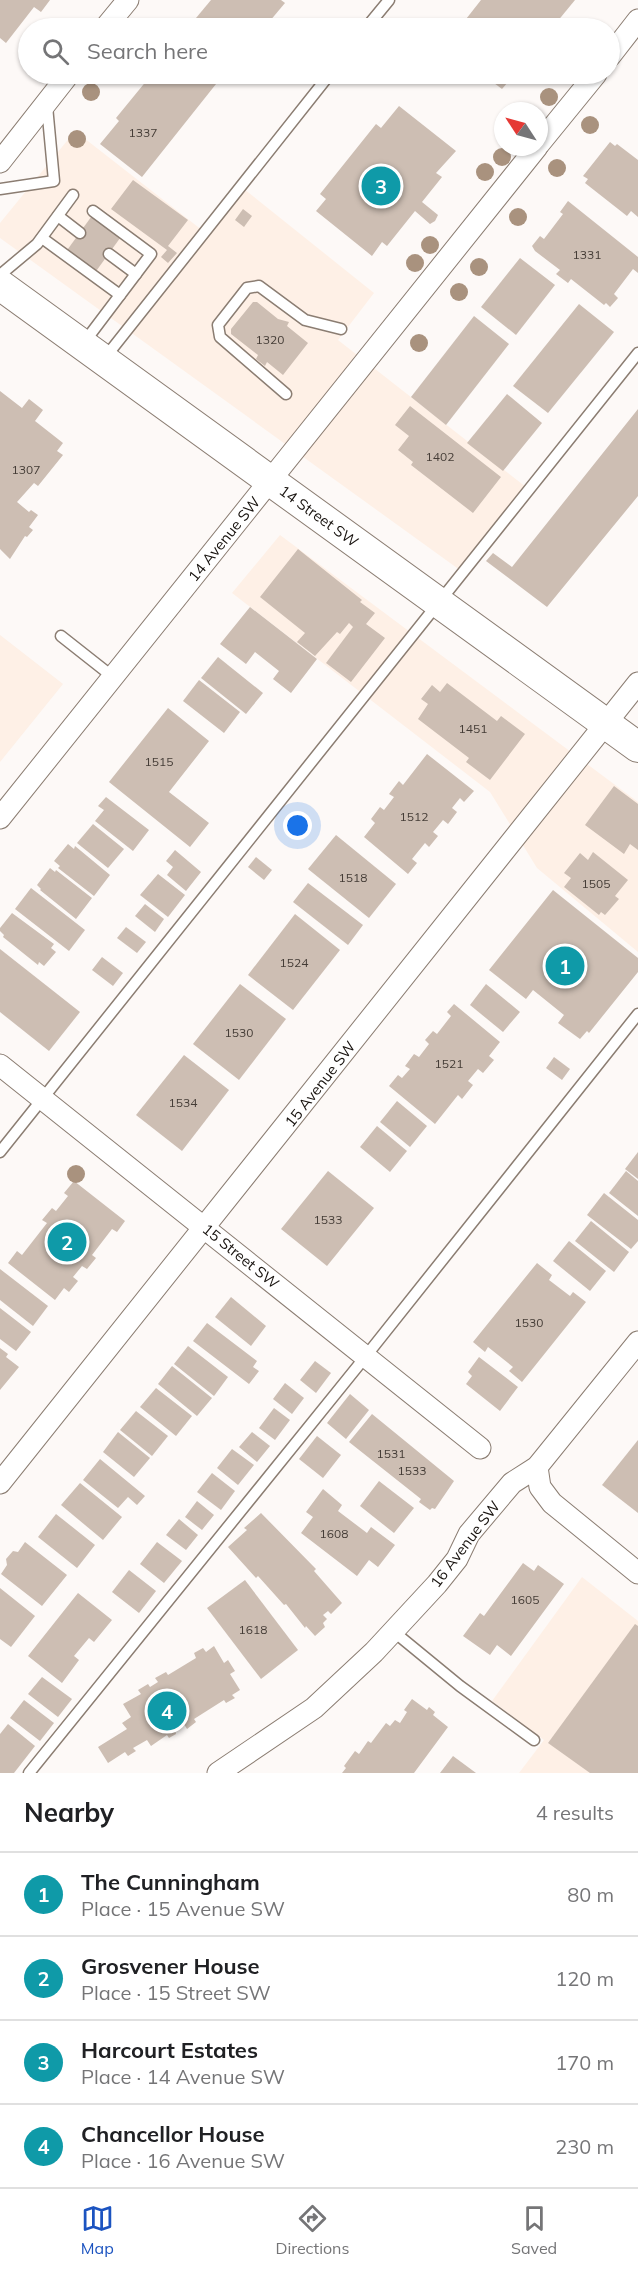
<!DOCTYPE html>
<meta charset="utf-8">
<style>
body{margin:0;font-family:Mulish,sans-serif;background:#f2f2f2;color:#202124}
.compass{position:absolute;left:494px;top:102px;width:54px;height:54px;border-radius:50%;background:#fff;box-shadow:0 2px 4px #0004;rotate:306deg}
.you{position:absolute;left:298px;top:826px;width:21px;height:21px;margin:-15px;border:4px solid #fff;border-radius:50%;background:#1a73e8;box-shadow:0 0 0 9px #1a73e833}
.badge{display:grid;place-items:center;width:39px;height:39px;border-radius:50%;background:#1b53c0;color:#fff;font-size:20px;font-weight:700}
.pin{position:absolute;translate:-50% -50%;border:3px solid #fff;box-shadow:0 2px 6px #0006}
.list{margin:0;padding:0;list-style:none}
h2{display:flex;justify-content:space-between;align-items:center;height:78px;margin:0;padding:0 24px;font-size:26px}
h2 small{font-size:20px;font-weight:400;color:#757577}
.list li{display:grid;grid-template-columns:39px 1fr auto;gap:18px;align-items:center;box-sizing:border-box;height:84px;padding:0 24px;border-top:2px solid #e0e0e0}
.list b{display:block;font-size:22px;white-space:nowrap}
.list p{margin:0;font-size:20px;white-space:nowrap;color:#757577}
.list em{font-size:20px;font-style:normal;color:#757577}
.icon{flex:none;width:33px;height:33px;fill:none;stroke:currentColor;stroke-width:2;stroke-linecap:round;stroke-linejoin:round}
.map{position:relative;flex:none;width:638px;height:1773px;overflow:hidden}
.search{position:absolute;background:#fff;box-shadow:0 2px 4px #0004;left:18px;right:18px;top:18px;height:66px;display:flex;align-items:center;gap:15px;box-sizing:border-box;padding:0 21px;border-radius:33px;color:#757577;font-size:22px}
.sheet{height:414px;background:#fff}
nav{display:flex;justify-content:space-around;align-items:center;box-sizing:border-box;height:84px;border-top:2px solid #e0e0e0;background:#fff;font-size:16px;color:#757577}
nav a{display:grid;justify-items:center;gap:3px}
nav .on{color:#1b53c0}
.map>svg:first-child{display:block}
.built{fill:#fef0e6}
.building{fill:#cdbeb3}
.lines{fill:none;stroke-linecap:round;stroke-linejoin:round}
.service-casing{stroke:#8b7d72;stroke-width:13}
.minor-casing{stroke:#8b7d72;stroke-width:23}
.secondary-casing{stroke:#8b7d72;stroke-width:32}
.service{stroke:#fff;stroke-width:10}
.minor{stroke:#fff;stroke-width:21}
.secondary{stroke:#fff;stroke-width:30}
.tree{fill:#a9927e}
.labels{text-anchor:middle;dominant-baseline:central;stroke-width:4.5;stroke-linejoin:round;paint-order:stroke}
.number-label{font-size:12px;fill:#443c36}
.street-label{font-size:15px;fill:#16110d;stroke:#fff}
</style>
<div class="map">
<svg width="638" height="1773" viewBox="0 0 638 1773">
<rect width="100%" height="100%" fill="#fdf9f7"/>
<!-- built -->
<g class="built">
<path d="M75,131l132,103 37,-45 130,104 -36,47 193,151 -67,82 -464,-335v-15z"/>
<path d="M280,535l358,267v150l-101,-84 -47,-76 -258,-199z"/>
<path d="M0,635l63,49 -63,78z"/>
<path d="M582,1577l56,44v152h-119l25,-33 -52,-39z"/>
</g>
<!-- building -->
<g class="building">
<path d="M0,0h50l-9,12 -7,-5 -28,36 -6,-5z"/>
<path d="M211,0h70l4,3 -21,25h-68l-5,-4z"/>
<path d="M481,0h94l-23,28h-93z"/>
<path d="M152,74h72l-82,103 -42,-33 19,-23 -3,-3z"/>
<path d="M482,74h33l-13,15z"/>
<path d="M399,106l57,45 -20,22 6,4 -20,25 16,13 -3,6 -5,3 -15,-13 -28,35 -5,-4 -10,14 -56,-45 10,-12 -6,-5 56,-70 5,4z"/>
<path d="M610,142l5,4 2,-2 21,16v57l-7,-6 -4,5 -42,-33 3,-4 -5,-3z"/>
<path d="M133,180l55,40 -20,26 9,7 -9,10 -7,-6 6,-7 -56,-41z"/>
<path d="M568,201l70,56v16l-5,-4 -19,25 4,4 -8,9 -4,-4 -2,2 -33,-26 -3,4 -12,-9 4,-4 -25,-19 -3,-5 8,-10 4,3 19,-25 -3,-2z"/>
<path d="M243,209l9,7 -8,11 -9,-7z"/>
<path d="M94,213l29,21 -29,40 -29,-21z"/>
<path d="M520,258l35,27 -39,50 -35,-28z"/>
<path d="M253,302h4l21,17 11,3 -2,4 21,17 -25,32 -16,-13 -2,4 -9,-7 2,-4 -27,-21v-5z"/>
<path d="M579,304l35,28 -66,81 -35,-27z"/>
<path d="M474,316l35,28 -63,81 -35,-28z"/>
<path d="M0,391l22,17 7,-9 14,11 -8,11 28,22 -6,8 6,4 -25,31 -4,-3 -17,19 12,10 2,-2 7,5 -9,12 4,3 -6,7 -2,-1 -15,23 -10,-10z"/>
<path d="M507,394l35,29 -39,48 -36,-28z"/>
<path d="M410,406l91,71 -28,36 -62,-48 2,-3 -15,-12 11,-14 -14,-11z"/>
<path d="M638,409v87l-91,111 -61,-46 7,-8 19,14z"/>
<path d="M298,549l64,51 -2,2 15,11 -9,11 19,14 -34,44 -25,-19 27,-36 -4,-4 -9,11 -3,-2 -22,24 -18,-14 8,-9 -45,-36z"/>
<path d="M250,607l67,52 -26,34 -18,-14 6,-8 -24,-19 -9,12 -26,-20z"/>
<path d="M218,657l45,36 -17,21 -45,-36z"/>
<path d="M199,680l41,32 -16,21 -41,-32z"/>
<path d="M447,683l50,38 4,-5 24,18 -35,46 -24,-18 3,-4 -51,-39 10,-15 -7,-5 11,-14 8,7z"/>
<path d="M168,708l41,33 -40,51 40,31 -19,24 -81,-65z"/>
<path d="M427,754l47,37 -10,11 -4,-4 -8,10 5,4 -9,12 -5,-4 -10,12 5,4 -9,11 -4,-4 -13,16 5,4 -9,11 -44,-37 11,-14 -4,-4 9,-12 4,3 10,-13 -5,-3 10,-13 4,4z"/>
<path d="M614,786l24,18v46l-8,-6 -6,10 -39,-29z"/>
<path d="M106,797l43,33 -16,21 -38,-30 9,-11 -6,-4z"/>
<path d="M93,824l31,25 -16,19 -31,-25z"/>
<path d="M336,835l60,49 -27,34 -61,-49z"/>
<path d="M68,844l6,5 1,-3 35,29 -16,21 -36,-28 2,-2 -6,-5z"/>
<path d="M175,850l26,22 -15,19 -19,-16 6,-8 -7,-6z"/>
<path d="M593,852l35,28 -13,16 4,3 -14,16 -4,-3 -2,3 -35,-28 7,-9 -7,-5 16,-20 8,7z"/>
<path d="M256,857l16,13 -8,10 -16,-13z"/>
<path d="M50,868l5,4 1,-2 36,28 -16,21 -36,-29 1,-1 -4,-4z"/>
<path d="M158,874l27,21 -17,22 -28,-22z"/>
<path d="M308,883l55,42 -15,20 -55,-43z"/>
<path d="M31,888l54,42 -16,21 -54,-42z"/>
<path d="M553,890l85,68v14l-49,61 -2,-2 -7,8 -22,-16 6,-8 -31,-25 -7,9 -37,-29z"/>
<path d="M145,904l19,15 -9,13 -20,-16z"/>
<path d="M12,913l42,31 -3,4 5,4 -12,14 -5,-4 -1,3 -35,-28 1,-2 -4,-4v-3z"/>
<path d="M295,914l45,36 -47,60 -45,-35z"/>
<path d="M126,927l20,15 -9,11 -20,-15z"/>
<path d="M0,949l80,63 -31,39 -49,-39z"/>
<path d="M102,957l21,16 -10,13 -21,-16z"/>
<path d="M240,984l46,35 -47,61 -46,-36z"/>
<path d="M486,984l34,28 -17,20 -33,-27z"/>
<path d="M454,1004l46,38 -11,14 5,4 -11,13 -5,-4 -10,12 5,4 -11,14 -4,-4 -23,29 -46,-38 9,-11 4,3 8,-9 -5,-3 9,-12 5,3 10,-13 -4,-4 8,-9 4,3 14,-18 -4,-4z"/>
<path d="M184,1055l45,35 -47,61 -46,-36z"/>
<path d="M554,1057l16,12 -8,11 -16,-12z"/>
<path d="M397,1101l30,25 -17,21 -30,-25z"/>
<path d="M377,1126l30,25 -17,21 -30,-25z"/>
<path d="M638,1152v27l-13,-10z"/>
<path d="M328,1171l46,37 -47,58 -46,-37z"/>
<path d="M626,1171l12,10v35l-29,-23z"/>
<path d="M74,1181l51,40 -8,11 -5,-3 -20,26 4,3 -9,11 -5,-3 -9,11 5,4 -9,11 -5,-4 -9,12 -47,-37 9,-12 5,4 25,-32 -5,-3 10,-12 4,3 12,-15 -4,-3z"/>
<path d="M604,1193l34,27v21l-7,8 -44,-34z"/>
<path d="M591,1221l38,31 -15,20 -39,-31z"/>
<path d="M569,1241l37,30 -16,20 -37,-30z"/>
<path d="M537,1263l15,12 -3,5 21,16 3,-4 13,10 -64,80 -13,-11 4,-4 -25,-20 -3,5 -12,-10z"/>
<path d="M0,1269l48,37 -15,20 -33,-26z"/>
<path d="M231,1297l35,29 -15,20 -36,-29z"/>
<path d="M0,1308l31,24 -15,19 -16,-12z"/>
<path d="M207,1323l50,38 -4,6 6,4 -10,13 -56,-43z"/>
<path d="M188,1346l40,31 -14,19 -40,-32z"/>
<path d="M0,1348l8,6 -2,3 13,10 -19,23z"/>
<path d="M479,1357l39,30 -18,24 -34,-27 6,-8 -4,-4z"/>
<path d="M315,1361l16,12 -15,20 -16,-13z"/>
<path d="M172,1366l40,32 -15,18 -39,-32z"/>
<path d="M285,1383l19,15 -12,16 -19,-15z"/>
<path d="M156,1388l36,28 -16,20 -36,-29z"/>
<path d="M350,1394l19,16 -23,29 -19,-16z"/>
<path d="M274,1408l16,12 -15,20 -16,-12z"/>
<path d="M136,1411l32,25 -16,20 -32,-26z"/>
<path d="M372,1414l82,67 -19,28 -3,-1 -2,2 -11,-8 2,-3 -72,-57z"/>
<path d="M118,1432l32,26 -16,19 -31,-25z"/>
<path d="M252,1432l18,14 -13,16 -18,-15z"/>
<path d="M317,1436l24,19 -18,23 -24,-19z"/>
<path d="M638,1440v73l-36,-28z"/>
<path d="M232,1449l22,16 -16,20 -21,-17z"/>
<path d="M100,1459l45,37 -8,9 -9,-8 -10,11 -35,-28z"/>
<path d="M212,1473l23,18 -14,19 -24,-18z"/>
<path d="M379,1481l35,27 -20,25 -34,-27z"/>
<path d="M80,1483l42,34 -19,23 -42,-35z"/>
<path d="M323,1489l19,16 -4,6 29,22 4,-6 24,18 -17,22 -9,-7 -12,16 -56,-43 12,-16 -7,-5z"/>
<path d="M197,1501l17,14 -12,15 -17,-13z"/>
<path d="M261,1513l55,56 -2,2 28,32 -11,11 -3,-3 -5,4 4,4 -4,4 2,4 -10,9 -9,-10 -1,2 -19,-24 -2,1 -26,-29 -2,2 -28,-31 19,-17 -3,-2z"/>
<path d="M56,1514l39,31 -18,23 -39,-31z"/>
<path d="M179,1519l19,16 -12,15 -20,-15z"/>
<path d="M25,1542l42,33 -25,31 -41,-32 6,-9 -1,-6 7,-8 5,1z"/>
<path d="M157,1542l25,19 -18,22 -24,-19z"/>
<path d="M523,1563l11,8 4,-6 26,19 -53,72 -14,-11 -7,10 -27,-19 17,-23 4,3z"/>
<path d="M129,1570l27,21 -17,22 -27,-21z"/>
<path d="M245,1580l53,70 -37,29 -54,-71z"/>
<path d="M0,1588l35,28 -24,31 -11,-8z"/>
<path d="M78,1593l34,27 -18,22 -5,-4 -15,18 5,4 -17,23 -34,-27z"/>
<path d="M635,1624l3,2v147h-48l-42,-30z"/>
<path d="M214,1646l10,17 4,-3 7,11 -5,3 10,16 -8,5 3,3 -9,5 -2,-3 -30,19 2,3 -9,7 -3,-5 -9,6 1,4 -7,4 -2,-3 -16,11 -4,-6 -14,8 3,3 -8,5 -3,-4 -17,11 -10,-16 29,-18 -5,-6 9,-6 -8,-13 18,-10 -3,-4 10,-6 2,3 8,-5 -3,-4 11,-6 2,3 28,-17 -2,-5 9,-5 3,4z"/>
<path d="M42,1677l30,22 -14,18 -30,-23z"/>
<path d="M412,1699l15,11 2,-3 6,5 -2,3 15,12 -34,46h-72l4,-5 -2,-2 11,-15 4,3 9,-13 3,2 15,-20 4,3 5,-6 5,3 7,-11 -3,-2z"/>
<path d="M24,1700l30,23 -14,18 -30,-23z"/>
<path d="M8,1724l27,22 -21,27h-14v-39z"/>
<path d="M453,1756l23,17h-36z"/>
</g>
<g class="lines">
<defs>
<g id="service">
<path d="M366,28l23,-28"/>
<path d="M0,189l54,-8 -7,-75"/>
<path d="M58,216l22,17"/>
<path d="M42,238l78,57"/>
<path d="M109,254l27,20"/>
<path d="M0,275l37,-31 36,-49"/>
<path d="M83,344l68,-90 -58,-43"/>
<path d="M104,359l226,-285"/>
<path d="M286,394l-66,-57 -2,-12 29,-37 12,-2 46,34 36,9"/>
<path d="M61,636l52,41"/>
<path d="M0,1152l638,-799"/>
<path d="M393,1631l67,55 74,54"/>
<path d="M29,1773l337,-417 272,-342"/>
</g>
<g id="minor">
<path d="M105,28l23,-28"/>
<path d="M610,56l28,-36"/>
<path d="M539,144l57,-70"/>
<path d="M0,162l69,-88"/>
<path d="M0,818l537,-671"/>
<path d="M0,1065l480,383"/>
<path d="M537,1467l3,20 12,16 86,70"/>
<path d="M0,1483l638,-800"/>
<path d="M218,1773l96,-65 60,-56 63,-68 20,-25 12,-25 43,-51 25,-16 101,-125"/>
</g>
<path id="secondary" d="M0,285l638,462"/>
</defs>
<!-- service casing -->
<use href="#service" class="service-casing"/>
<!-- minor casing -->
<use href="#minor" class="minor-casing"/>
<!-- secondary casing -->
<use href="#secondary" class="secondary-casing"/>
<!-- service -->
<use href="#service" class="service"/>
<!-- minor -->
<use href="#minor" class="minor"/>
<!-- secondary -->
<use href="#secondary" class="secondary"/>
</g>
<!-- trees -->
<g class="tree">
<circle cx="91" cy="92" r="9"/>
<circle cx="549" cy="97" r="9"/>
<circle cx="590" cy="125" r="9"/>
<circle cx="77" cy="139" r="9"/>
<circle cx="502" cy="157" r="9"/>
<circle cx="557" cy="168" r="9"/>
<circle cx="485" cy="172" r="9"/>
<circle cx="518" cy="217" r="9"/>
<circle cx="430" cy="245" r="9"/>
<circle cx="415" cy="263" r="9"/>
<circle cx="479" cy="267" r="9"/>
<circle cx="459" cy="292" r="9"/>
<circle cx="419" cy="343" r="9"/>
<circle cx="76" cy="1174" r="9"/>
</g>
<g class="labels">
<!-- number labels -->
<g class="number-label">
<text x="143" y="132">1337</text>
<text x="587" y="254">1331</text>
<text x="270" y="339">1320</text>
<text x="440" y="456">1402</text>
<text x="26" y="469">1307</text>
<text x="473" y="728">1451</text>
<text x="159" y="761">1515</text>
<text x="414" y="816">1512</text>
<text x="353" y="877">1518</text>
<text x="596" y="883">1505</text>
<text x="294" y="962">1524</text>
<text x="239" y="1032">1530</text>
<text x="449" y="1063">1521</text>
<text x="183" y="1102">1534</text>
<text x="328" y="1219">1533</text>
<text x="529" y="1322">1530</text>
<text x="391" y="1453">1531</text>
<text x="412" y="1470">1533</text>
<text x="334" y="1533">1608</text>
<text x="525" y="1599">1605</text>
<text x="253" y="1629">1618</text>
</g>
<!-- street labels -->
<g class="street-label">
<text transform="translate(319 516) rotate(36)">14 Street SW</text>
<text transform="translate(224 539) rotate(-51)">14 Avenue SW</text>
<text transform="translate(320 1084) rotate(-52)">15 Avenue SW</text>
<text transform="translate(241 1256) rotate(39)">15 Street SW</text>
<text transform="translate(465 1544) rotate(-53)">16 Avenue SW</text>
</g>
</g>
</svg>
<svg class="compass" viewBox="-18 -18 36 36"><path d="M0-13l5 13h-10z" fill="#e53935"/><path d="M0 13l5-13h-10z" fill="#757577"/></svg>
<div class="you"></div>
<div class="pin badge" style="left:565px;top:966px;background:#0f9aa8">1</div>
<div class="pin badge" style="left:67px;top:1242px;background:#0f9aa8">2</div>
<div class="pin badge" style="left:381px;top:186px;background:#0f9aa8">3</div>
<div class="pin badge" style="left:167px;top:1711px;background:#0f9aa8">4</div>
<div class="search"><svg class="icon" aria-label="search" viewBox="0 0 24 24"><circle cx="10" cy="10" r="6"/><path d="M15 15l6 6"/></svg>Search here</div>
</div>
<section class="sheet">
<h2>Nearby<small>4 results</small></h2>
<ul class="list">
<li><span class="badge" style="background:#0f9aa8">1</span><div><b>The Cunningham</b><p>Place · 15 Avenue SW</p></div><em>80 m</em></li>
<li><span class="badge" style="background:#0f9aa8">2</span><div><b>Grosvener House</b><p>Place · 15 Street SW</p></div><em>120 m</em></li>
<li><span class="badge" style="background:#0f9aa8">3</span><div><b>Harcourt Estates</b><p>Place · 14 Avenue SW</p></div><em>170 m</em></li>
<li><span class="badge" style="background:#0f9aa8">4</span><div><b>Chancellor House</b><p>Place · 16 Avenue SW</p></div><em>230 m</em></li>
</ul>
</section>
<nav>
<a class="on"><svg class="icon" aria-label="map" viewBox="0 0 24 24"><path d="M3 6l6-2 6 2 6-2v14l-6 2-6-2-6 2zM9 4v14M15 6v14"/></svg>Map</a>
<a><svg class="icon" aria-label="directions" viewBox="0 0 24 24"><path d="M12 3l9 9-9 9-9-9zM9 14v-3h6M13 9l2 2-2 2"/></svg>Directions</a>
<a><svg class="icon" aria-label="saved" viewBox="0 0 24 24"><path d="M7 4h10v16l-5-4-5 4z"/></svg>Saved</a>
</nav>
